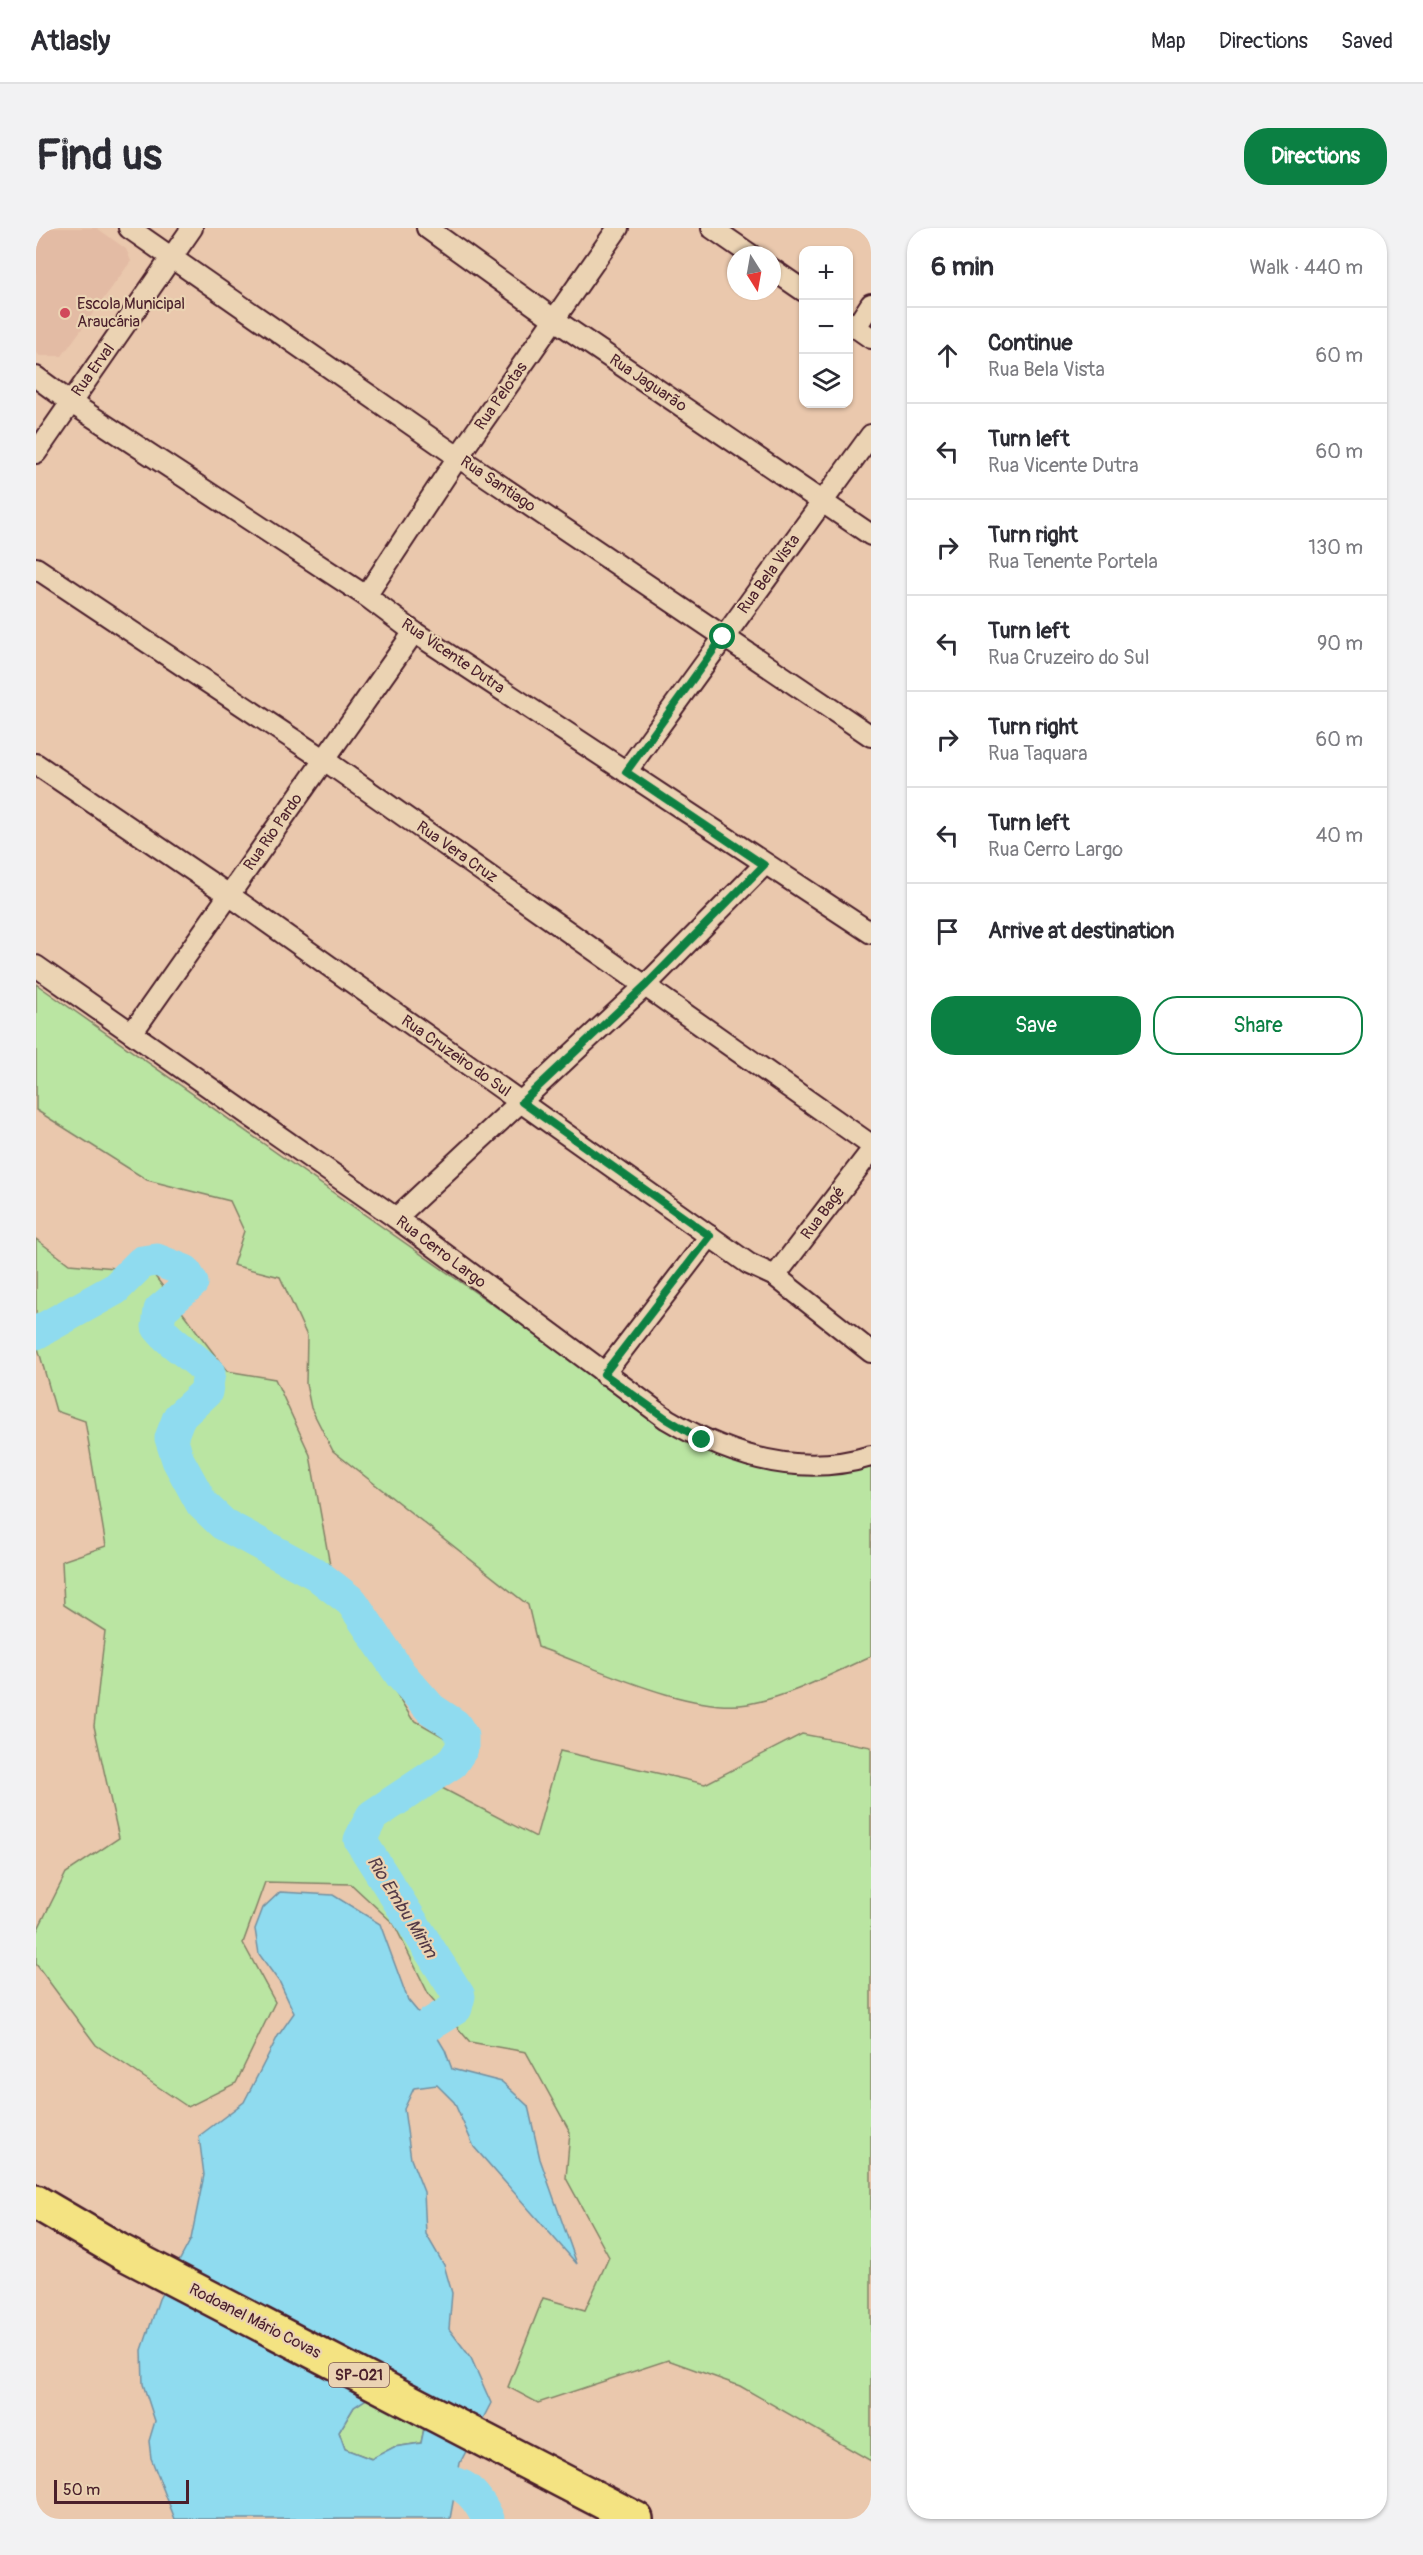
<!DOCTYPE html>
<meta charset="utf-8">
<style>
body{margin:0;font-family:Pangolin,sans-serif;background:#f2f2f3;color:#2b2b33}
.controls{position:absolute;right:18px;top:18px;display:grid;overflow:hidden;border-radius:12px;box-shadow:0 2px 4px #0004}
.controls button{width:54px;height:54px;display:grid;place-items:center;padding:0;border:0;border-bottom:2px solid #e1e1e2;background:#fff;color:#2b2b33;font:30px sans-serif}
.compass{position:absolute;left:691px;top:18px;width:54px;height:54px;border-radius:50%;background:#fff;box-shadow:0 2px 4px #0004;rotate:169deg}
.scale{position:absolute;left:18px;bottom:15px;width:135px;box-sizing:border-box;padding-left:6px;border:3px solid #4a1f2b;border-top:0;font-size:16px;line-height:21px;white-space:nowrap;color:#4a1f2b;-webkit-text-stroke:4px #ebd3b3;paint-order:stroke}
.stop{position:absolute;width:18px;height:18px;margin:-14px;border:4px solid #0b8043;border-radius:50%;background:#fff}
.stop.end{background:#0b8043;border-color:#fff;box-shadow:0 2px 6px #0008}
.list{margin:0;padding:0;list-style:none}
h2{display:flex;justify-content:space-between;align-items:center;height:78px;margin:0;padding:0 24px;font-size:26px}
h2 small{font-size:20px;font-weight:400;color:#7c7c81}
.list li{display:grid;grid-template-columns:39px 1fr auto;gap:18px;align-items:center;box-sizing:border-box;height:96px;padding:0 24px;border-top:2px solid #e1e1e2}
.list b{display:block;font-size:22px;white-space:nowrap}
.list p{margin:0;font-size:20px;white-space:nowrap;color:#7c7c81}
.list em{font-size:20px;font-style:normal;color:#7c7c81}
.actions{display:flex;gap:12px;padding:18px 24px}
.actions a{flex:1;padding:14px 0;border:2px solid #0b8043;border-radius:24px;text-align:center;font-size:21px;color:#0b8043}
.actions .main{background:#0b8043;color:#fff}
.icon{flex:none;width:33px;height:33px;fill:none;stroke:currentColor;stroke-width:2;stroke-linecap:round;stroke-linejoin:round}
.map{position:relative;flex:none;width:835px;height:2291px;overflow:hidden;border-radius:24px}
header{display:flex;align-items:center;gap:36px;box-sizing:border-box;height:84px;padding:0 30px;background:#fff;border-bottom:2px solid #e1e1e2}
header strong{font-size:28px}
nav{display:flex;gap:33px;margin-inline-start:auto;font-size:21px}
.intro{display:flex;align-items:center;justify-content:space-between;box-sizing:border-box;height:144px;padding:0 36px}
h1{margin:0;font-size:42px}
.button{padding:15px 27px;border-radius:24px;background:#0b8043;color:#fff;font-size:21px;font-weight:700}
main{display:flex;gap:36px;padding:0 36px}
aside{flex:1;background:#fff;border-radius:24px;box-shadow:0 2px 4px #0004}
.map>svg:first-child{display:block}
.built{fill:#e3bba4}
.green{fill:#bae5a2;stroke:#828266;stroke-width:1.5}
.water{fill:#8fdbef;stroke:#7390a1;stroke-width:1.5;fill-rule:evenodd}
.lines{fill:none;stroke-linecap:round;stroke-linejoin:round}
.river{stroke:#8fdbef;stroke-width:33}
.street-casing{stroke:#4a1f2b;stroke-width:24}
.highway-casing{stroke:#4a1f2b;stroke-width:38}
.street{stroke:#ebd3b3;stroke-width:20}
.highway{stroke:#f4e382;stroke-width:33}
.route{stroke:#0b8043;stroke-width:8}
.poi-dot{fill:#d1495b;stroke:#ebd3b3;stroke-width:2}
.labels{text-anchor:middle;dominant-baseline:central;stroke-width:4.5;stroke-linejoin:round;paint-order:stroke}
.shield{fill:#ebd3b3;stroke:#7a5554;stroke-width:1.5}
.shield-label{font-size:15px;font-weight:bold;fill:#4a1f2b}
.poi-label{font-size:16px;fill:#4a1f2b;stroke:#ebd3b3;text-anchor:start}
.street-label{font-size:16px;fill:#4a1f2b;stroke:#ebd3b3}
.water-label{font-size:18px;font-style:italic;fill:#543b48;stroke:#ebd3b3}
</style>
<header>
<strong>Atlasly</strong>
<nav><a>Map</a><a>Directions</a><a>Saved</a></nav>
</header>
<div class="intro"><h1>Find us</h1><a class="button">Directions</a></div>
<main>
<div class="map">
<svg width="835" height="2291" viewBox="0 0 835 2291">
<rect width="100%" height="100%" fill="#eac8ad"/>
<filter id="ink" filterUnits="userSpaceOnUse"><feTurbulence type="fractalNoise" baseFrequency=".0167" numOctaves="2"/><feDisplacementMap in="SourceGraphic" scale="12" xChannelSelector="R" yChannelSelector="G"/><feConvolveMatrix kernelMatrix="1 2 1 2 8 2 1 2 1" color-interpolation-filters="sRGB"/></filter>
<g filter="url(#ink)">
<!-- built -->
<path class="built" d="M4,0h57l29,21 5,12 -69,95h-22l-4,-3v-119z"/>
<!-- green -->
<g class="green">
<path d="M0,756l657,461 32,13 33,8 113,-6v196c-40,18 -80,40 -123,48 -57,10 -154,-37 -210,-57l-10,-42 -195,-154 -22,-43 -5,-24 1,-48 -27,-59 -47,-12 11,-34 -14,-30 -83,-21 -111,-70z"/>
<path d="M0,1011l33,25 82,7 76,100 48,8 35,76 25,138 77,126 39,22 -11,46 96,50 24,-86 145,33 97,-50 69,13v714l-131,-75 -72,-26 -130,43 -30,-16 35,-89 42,12 24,-53 -43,-79 4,-46 -44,-80 -56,-10 -41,-47 -35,-71 -43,-40 -86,-2 -22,61 32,59 -39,81 -48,24 -92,-62 -60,-81v-31l30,-60 53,-35 -25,-112 11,-95 -41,-26 -2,-44 44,-15 -21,-125 -29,-10 -20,-70z"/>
<path d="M361,2150l25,9 8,13 -9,43 -27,4 -22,12 -27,-10 -6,-17 15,-25z"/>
</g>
<!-- water -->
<path class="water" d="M244,1664l53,3 47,29 28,76 25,30 12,20 7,19 50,13 26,24 12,53 37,105 -103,-117 -20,-45 -17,-17 -23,3 -10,21 7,50 13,33 2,42 18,31 8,28 -3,36 22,29 20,45 -31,60 -10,56h-275l-24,-61 -2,-17 6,-20 -12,-37 -1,-34 17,-51 32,-60 13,-64 -5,-39 45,-34 34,-66 16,-23 -14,-30 -21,-29 -4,-25 8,-21zM361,2151l25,8 8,13 -9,43 -27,4 -23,12 -26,-10 -6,-17 15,-25z"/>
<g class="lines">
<!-- river -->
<g class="river">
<path d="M0,1105l79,-44 27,-27 15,-2 28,11 7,12 -32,27 -2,17c14,19 36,28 51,46l-3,19 -27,25 -8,21 7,22 24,44 21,20 93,50 36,28 49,73 30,34 24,16 7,11v12l-10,15 -80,53 -12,24 99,156 -3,12 -27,17 -33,29"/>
<path d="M377,2249c41,5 55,1 75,42"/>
</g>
<defs>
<g id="street">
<path d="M93,0l329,229 413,279"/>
<path d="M391,0l128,92 316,215"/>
<path d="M676,0l39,27"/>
<path d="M736,41l32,22"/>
<path d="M812,94l23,16"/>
<path d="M820,99l15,-23"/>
<path d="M0,149l34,25 296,194 48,36 457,301"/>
<path d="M0,225l156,-225"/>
<path d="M0,340l287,191 548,386"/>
<path d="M330,368l92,-139 160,-229"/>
<path d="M0,536l193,131 520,369 26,12 96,76"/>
<path d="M590,544l245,-337"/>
<path d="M0,738l360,252 271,201c62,37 133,59 204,37"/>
<path d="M96,805l282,-401"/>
<path d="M360,990l250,-233 118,-120"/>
<path d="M739,1048l96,-125"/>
<path d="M568,1146l106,-138"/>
</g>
<path id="highway" d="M0,1974l82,48 518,269"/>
</defs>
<!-- street casing -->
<use href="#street" class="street-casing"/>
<!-- highway casing -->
<use href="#highway" class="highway-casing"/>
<!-- street -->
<use href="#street" class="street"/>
<!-- highway -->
<use href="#highway" class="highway"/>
</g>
</g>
<g class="lines" filter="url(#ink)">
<!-- route -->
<path class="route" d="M666,1212l-35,-21 -63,-45 106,-138 -188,-134 124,-117 118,-120 -138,-93 97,-135"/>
</g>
<!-- markers -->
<circle class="poi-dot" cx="29" cy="85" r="6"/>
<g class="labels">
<!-- shield labels -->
<rect class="shield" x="293" y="2135" width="60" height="24" rx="4.5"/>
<g class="shield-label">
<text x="323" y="2147">SP-021</text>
</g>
<!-- poi labels -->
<g class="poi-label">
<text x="41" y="76">Escola Municipal<tspan x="41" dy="18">Araucária</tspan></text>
</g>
<!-- street labels -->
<g class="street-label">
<text transform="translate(57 142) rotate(-54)">Rua Erval</text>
<text transform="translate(612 155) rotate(34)">Rua Jaguarão</text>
<text transform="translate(465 168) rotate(-55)">Rua Pelotas</text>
<text transform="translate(462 256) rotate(34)">Rua Santiago</text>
<text transform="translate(733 346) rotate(-54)">Rua Bela Vista</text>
<text transform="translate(417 428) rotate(34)">Rua Vicente Dutra</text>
<text transform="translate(237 604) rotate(-55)">Rua Rio Pardo</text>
<text transform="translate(421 624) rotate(35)">Rua Vera Cruz</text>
<text transform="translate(420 828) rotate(35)">Rua Cruzeiro do Sul</text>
<text transform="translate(787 985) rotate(-53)">Rua Bagé</text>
<text transform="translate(405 1024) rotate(37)">Rua Cerro Largo</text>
<text transform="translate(219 2093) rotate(27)">Rodoanel Mário Covas</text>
</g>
<!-- water labels -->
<g class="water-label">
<text transform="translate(366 1679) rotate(58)">Rio Embu Mirim</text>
</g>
</g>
</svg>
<div class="controls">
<button>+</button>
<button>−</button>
<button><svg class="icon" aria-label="layers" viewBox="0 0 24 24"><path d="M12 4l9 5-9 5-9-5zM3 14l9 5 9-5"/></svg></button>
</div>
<svg class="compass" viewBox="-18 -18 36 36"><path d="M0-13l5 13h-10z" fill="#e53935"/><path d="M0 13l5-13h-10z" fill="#7c7c81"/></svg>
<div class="scale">50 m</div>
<div class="stop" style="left:687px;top:409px"></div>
<div class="stop end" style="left:666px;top:1212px"></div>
</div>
<aside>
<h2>6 min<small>Walk · 440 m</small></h2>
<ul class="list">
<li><svg class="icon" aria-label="ahead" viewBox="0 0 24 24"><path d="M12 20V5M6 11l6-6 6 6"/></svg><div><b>Continue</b><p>Rua Bela Vista</p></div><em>60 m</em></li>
<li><svg class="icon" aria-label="left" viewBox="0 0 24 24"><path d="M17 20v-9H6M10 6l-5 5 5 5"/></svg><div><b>Turn left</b><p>Rua Vicente Dutra</p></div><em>60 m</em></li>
<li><svg class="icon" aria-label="right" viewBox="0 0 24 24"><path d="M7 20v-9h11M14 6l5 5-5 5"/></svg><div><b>Turn right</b><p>Rua Tenente Portela</p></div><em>130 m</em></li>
<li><svg class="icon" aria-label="left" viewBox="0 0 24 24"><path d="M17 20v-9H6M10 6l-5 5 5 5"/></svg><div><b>Turn left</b><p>Rua Cruzeiro do Sul</p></div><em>90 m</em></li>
<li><svg class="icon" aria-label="right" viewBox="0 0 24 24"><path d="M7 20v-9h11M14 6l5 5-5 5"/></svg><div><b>Turn right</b><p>Rua Taquara</p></div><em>60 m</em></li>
<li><svg class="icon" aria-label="left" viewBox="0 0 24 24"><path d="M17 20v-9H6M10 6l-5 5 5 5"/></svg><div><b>Turn left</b><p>Rua Cerro Largo</p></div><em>40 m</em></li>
<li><svg class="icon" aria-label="arrive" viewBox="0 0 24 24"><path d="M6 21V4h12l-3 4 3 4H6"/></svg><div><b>Arrive at destination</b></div></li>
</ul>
<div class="actions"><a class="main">Save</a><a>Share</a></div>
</aside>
</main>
